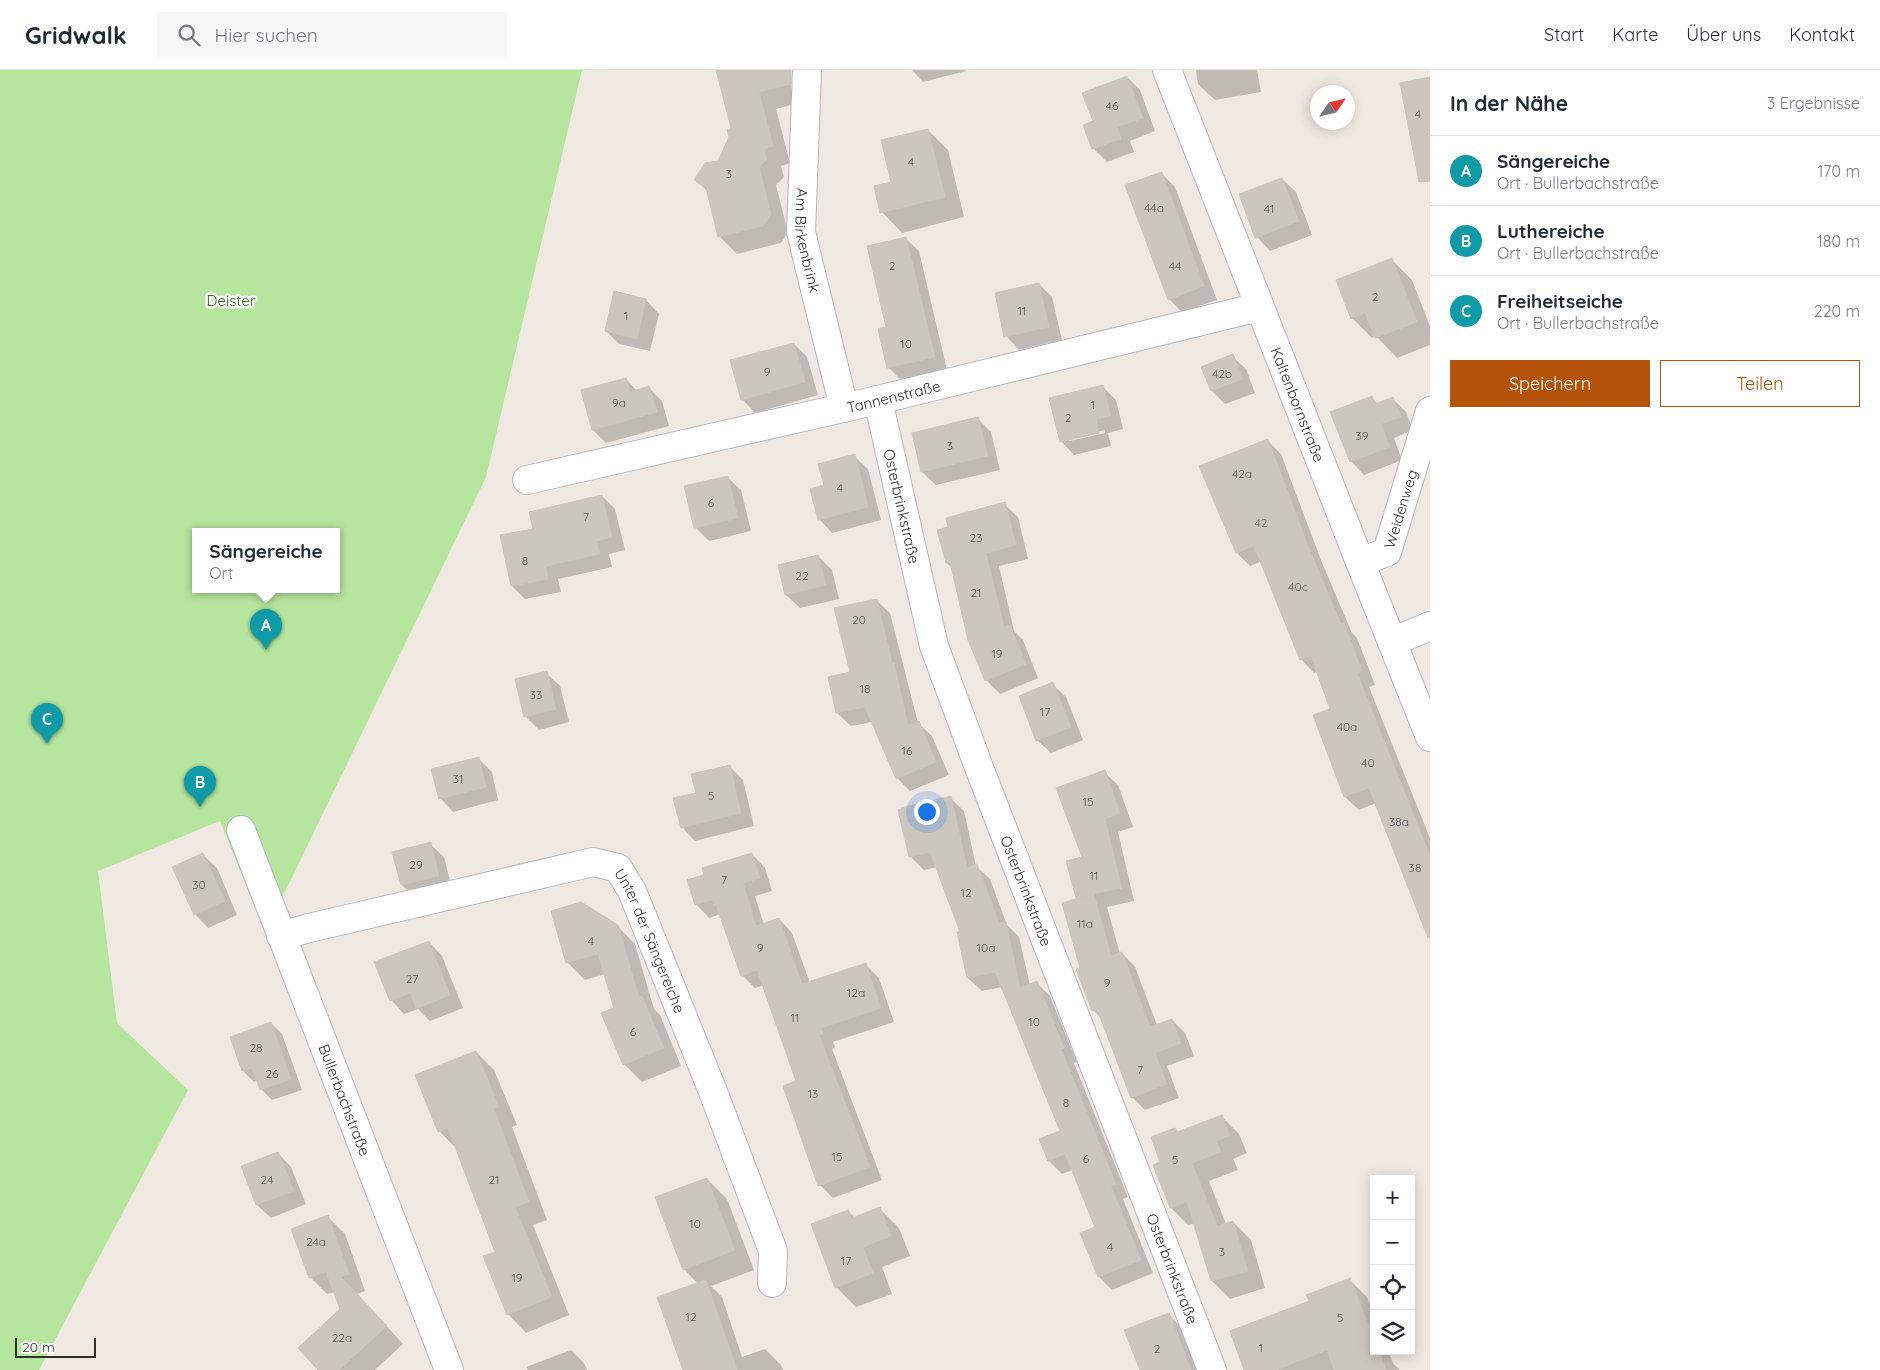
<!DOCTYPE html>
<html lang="de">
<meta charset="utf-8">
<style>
body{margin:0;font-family:Quicksand,sans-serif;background:#f6f6f7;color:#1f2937}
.controls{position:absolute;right:15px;bottom:15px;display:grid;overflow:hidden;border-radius:0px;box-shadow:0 2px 12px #0003}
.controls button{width:45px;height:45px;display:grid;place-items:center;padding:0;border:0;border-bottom:1px solid #e0e1e3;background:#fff;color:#1f2937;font:25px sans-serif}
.compass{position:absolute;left:1310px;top:15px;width:45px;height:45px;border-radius:50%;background:#fff;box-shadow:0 2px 12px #0003;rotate:56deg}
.scale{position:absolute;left:15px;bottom:12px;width:81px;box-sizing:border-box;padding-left:5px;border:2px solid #2e2e2e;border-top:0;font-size:14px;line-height:18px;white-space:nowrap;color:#2e2e2e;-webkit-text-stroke:4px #fff;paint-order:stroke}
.you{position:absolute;left:926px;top:741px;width:18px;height:18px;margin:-12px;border:4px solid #fff;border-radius:50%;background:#1a73e8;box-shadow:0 0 0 8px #1a73e833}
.badge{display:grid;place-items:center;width:32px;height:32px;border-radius:50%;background:#b45309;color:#fff;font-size:16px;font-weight:700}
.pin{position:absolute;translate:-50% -41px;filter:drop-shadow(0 1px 2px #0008)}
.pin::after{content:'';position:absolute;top:26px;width:18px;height:15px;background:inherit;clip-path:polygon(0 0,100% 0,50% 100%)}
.popup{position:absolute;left:192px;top:458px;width:148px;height:65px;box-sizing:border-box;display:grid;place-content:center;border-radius:0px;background:#fff;filter:drop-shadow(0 1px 4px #0005);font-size:16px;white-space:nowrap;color:#747a83}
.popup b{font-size:19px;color:#1f2937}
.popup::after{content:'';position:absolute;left:50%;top:100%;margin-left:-10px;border:10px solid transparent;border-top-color:#fff}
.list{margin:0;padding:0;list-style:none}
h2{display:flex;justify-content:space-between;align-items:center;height:65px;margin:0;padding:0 20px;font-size:21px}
h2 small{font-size:16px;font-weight:400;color:#747a83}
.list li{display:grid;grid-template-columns:32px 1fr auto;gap:15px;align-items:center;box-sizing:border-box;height:70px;padding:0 20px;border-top:1px solid #e0e1e3}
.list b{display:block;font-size:19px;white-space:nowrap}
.list p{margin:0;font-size:16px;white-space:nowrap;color:#747a83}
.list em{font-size:16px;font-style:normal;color:#747a83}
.actions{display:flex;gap:10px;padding:15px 20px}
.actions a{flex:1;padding:11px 0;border:1px solid #b45309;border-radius:0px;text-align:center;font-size:18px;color:#b45309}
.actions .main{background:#b45309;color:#fff}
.icon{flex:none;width:28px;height:28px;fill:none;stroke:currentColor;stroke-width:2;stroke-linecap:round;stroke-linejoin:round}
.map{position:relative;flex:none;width:1430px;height:1300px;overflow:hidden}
header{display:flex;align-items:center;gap:30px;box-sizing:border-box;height:70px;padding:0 25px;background:#fff;border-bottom:1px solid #e0e1e3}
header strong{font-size:24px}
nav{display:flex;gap:28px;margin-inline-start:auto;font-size:18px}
.search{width:350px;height:45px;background:#f6f6f7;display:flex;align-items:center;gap:12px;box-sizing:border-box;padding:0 18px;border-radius:0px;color:#747a83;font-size:19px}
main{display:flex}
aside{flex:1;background:#fff}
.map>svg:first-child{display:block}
.green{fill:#b6e59e;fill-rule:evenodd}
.shadow{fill:#0003;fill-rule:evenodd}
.building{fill:#cbc7bf;stroke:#cbc5ba}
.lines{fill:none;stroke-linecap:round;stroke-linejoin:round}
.minor-casing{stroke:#b4b7c1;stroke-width:30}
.minor{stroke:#fff;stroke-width:28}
.labels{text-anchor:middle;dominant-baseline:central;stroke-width:5;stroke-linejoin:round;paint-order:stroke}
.number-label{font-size:12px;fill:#555452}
.street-label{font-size:15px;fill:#2e2e2e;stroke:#fff}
.park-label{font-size:15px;fill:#2c6e1b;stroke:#fff}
</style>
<header>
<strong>Gridwalk</strong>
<div class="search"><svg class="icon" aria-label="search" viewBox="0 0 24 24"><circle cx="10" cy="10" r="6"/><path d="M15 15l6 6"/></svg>Hier suchen</div>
<nav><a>Start</a><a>Karte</a><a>Über uns</a><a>Kontakt</a></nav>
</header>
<main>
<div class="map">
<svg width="1430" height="1300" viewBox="0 0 1430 1300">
<rect width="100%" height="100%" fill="#efe9e1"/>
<!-- green -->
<path class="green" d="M0,0h582l-96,407 -221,456 -45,-112 -122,50 19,152 71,67 -149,280h-39zM196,461h140v58h-140z"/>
<!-- shadow -->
<g class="shadow">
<path d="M717,0h70l8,34 -19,5 14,54 -9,3 3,11 -8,8 12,48 -7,10 -44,11 -18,-18 -11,-44 -12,-13 23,-17 13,-33z"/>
<path d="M912,0h53l1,1 -43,11z"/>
<path d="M1196,0h61l4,22 -46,8 -17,-16z"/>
<path d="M1127,7l13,13 15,41 -25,10 4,11 -27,10 -13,-13 -9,-24 9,-3z"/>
<path d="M928,60l20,20 16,67 -62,16 -20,-21 11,-30z"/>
<path d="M1161,103l14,14 42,113 -35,12 -13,-13z"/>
<path d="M1282,109l14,13 16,43 -42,16 -13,-14z"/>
<path d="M905,168l14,13 28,119 -45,11 -13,-13 -10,-38 8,-2z"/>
<path d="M1392,190l20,20 18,46v19l-33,13 -21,-22 -4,2 -20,-20z"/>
<path d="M1039,214l13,13 10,43 -43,10 -13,-14z"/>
<path d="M615,223l31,7 13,14 -9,37 -31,-7 -13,-13z"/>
<path d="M794,274l13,13 11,38 -63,18 -13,-14z"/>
<path d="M1232,286l14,13 9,24 -30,11 -13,-13 -9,-24z"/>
<path d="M626,309l11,12 12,-3 13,13 7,25 -63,17 -13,-13 -11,-39z"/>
<path d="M1103,317l13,13 7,29 -15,4 3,13 -37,9 -13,-14zM1105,360v3l-36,8v-2z"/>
<path d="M1372,328l6,6 14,-6 14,14 7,18 -19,8 8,22 -38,15 -13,-14z"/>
<path d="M978,349l13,13 9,38 -64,15 -14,-13z"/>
<path d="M1268,371l13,13 40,106 31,73 5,5 18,47 -6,2 61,151v101l-54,-136 -17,7 -14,-13 -31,-81 18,-7 -14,-38 -4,2 -13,-14 -39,-98 -12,5 -13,-13z"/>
<path d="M854,386l14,13 13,51 -49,13 -13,-14 6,-33z"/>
<path d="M727,407l14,13 10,41 -42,10 -13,-13 -10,-41z"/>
<path d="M602,426l13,13 10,41 -16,4 3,13 -54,12 3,13 -36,7 -13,-13 22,-56z"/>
<path d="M1004,434l14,13 10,42 -29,7 15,65 9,9 15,38 -38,16 -14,-14 -34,-112 -5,-5 3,-35z"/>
<path d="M818,486l14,14 7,29 -39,9 -14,-13 -7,-29z"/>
<path d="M876,530l14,13 28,110 14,13 17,39 -39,16 -13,-13 -25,-56 -21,4 -14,-13 -7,-35 21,-5z"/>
<path d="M546,603l14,13 9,36 -30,8 -13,-13 -10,-37z"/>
<path d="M1052,614l14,13 17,43 -32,13 -14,-13z"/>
<path d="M478,688l14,14 6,28 -45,12 -13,-14z"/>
<path d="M729,696l14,14 11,46 -59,15 -13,-14z"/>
<path d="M1104,702l14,13 15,42 -15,5 16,69 -27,6 13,47 2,-1 13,14 22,58 15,-5 13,13 9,23 -27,10 12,32 -34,12 -13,-13 -29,-77 -10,-10 -12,-41 -2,-70 -2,-2 6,-39z"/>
<path d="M950,728l14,13 12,55 14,13 17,46 12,12 11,48 7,-2 13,13 27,66 -3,1 54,134 -5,2 30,74 -41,17 -13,-13 -3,-50 -23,-57 -11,4 -13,-13 13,-30 -60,-144 -20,4 -14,-13 -10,-45h4l-25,-66 -13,3 -14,-14z"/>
<path d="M430,774l14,13 8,32 -37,9 -13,-13z"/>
<path d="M752,784l13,14 7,23 -17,5 9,29 15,-6 13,14 18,50 56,-18 13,13 15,44 -61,20 2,5 -3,2 50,131 -49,18 -13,-13 -22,-104 -34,-96 -9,3 -13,-13 -21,-61 -12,4 -13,-14 10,-28z"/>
<path d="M203,785l14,13 20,47 -29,13 -13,-14z"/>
<path d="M553,842l64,14 18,18 19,65 6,6 21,51 -39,16 -18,-18 -9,-56 -10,-34 -20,6 -17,-17z"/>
<path d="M429,872l13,14 21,52 -33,13 -12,-12 -14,5 -13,-14z"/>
<path d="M271,953l11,11 20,56 -30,10 -11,-11 -3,-9 -4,2 -11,-11 -12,-33z"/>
<path d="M476,982l18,18 23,55 -5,2 35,93 -14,5 36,90 -43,18 -18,-19 -12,-62 -39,-103 -18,-18z"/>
<path d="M1221,1046l18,18 8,19 -14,6 5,11 -29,11 17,43 7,-2 18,18 14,48 -35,11 -18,-18 -17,-58 -7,2 -17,-17 -9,-45 13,-33 3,3z"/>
<path d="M278,1083l13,14 15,37 -35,14 -14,-13 -15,-38z"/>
<path d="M707,1109l20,20 27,71 -43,16 11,11 20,60 23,-8 16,16 2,5h-85v-86l-14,-15z"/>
<path d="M879,1138l20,20 11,28 -28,11 10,27 -36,13 -20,-20 12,-76 7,7z"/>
<path d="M328,1147l17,17 20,57 -8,3 46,50 -28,26h-55l22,-61 -7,-17 -8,2 -17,-17z"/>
<path d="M1350,1210l17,17 7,17v37h14l5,12 7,7h-154l64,-68z"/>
<path d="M1168,1244l14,14 16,42h-57z"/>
<path d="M571,1280l13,13 3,7h-59l-2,-3z"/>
</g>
<!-- building -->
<g class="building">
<path d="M716,0h75v14l-32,8 14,54 -9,3 3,10 -8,8 12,47 -8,12 -45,11 -12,-49 -12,-8 11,-17 13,-2 11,-24 -2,-7 4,-2z"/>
<path d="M1127,6l16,42 -26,9 4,12 -29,10 -9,-24 10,-4 -11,-28z"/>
<path d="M1430,7v104l-11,1 -19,-99z"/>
<path d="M928,59l17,68 -65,16 -6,-27 17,-4 -10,-42z"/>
<path d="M1162,102l42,114 -36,14 -43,-115z"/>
<path d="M1282,108l17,43 -44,17 -16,-44z"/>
<path d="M906,167l29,120 -48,11 -9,-39 8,-2 -19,-81z"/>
<path d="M1392,188l25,64 -42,16 -10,-25 -14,6 -15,-39z"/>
<path d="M1039,213l10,44 -45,10 -9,-44z"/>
<path d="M614,221l32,8 -9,40 -32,-8z"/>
<path d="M794,273l11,39 -64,18 -11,-40z"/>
<path d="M1233,284l10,25 -32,12 -10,-24z"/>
<path d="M626,308l4,14 19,-6 8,26 -65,18 -11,-40z"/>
<path d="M1103,315l8,31 -15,3 3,14 -39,9 -11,-44z"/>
<path d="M1372,326l3,8 18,-7 8,20 -20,7 9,23 -40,15 -20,-50z"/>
<path d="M978,347l10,39 -67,16 -9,-39z"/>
<path d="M1268,369l40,107 33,78 3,-1 18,48 -5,2 73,183v81l-2,1 -59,-150 -25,9 -31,-82 17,-6 -19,-53 -11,4 -46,-114 -18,7 -37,-87z"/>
<path d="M855,384l13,53 -50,13 -8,-31 14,-4 -6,-21z"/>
<path d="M728,406l10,42 -44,10 -10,-42z"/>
<path d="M602,425l10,42 -16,4 4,13 -54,12 2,13 -37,7 -11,-51 33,-6 -4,-17z"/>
<path d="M1005,432l11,43 -30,8 18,74 6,-2 16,39 -41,17 -17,-41 -18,-78 -4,1 -9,-33 11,-3 -2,-9z"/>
<path d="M818,485l8,30 -41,10 -7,-30z"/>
<path d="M877,529l15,64 2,-1 14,63 11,-4 17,41 -40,17 -31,-72 -29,6 -8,-36 22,-5 -16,-64z"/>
<path d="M547,601l9,38 -32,8 -9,-38z"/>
<path d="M1053,612l18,45 -35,14 -17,-45z"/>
<path d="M479,687l7,30 -47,12 -8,-30z"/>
<path d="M730,695l11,48 -60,15 -8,-30 23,-5 -5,-19z"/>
<path d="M1105,700l15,43 -15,6 17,69 -28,6 17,62 11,-4 28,75 22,-8 9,24 -26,10 12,31 -36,14 -34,-89 -5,2 -16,-42 4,-1 -18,-65 26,-8 -12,3 -10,-37 16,-4 -26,-69z"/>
<path d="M951,726l16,72 10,-4 22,59 7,-1 14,66 17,-7 27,67 -3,1 55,135 -5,2 30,74 -43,17 -18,-44 15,-6 -30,-73 -17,7 -9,-22 21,-8 -65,-159 -28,6 -10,-46h3l-30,-80 -21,5 -11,-47 3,-1v-1z"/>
<path d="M431,772l8,34 -38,9 -9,-33z"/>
<path d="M203,783l22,48 -31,14 -22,-48z"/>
<path d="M752,783l8,25 -17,5 13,43 23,-8 23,66 64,-21 15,45 -60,20 2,6 -4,1 51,132 -52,19 -35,-100 13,-5 -39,-111 -16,6 -25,-71 -2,1 -2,-6 -17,5 -8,-25 17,-5 -2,-7z"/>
<path d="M581,832l37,23 21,72 3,-1 22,52 -41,17 -22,-52 13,-5 -16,-54 -32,9 -15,-52z"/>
<path d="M429,871l21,54 -34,14 -6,-16 -20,8 -16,-39z"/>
<path d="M271,952l20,57 -31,11 -8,-22 -10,3 -12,-34z"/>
<path d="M476,981l23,56 -5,2 35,93 -14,5 37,90 -45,18 -24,-59 12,-4 -47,-124 -10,4 -23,-57z"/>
<path d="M1222,1045l8,21 -14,5 5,11 -29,11 25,63 16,-5 15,50 -37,10 -24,-79 -17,6 -17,-43 7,-3 -9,-25 24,-9 2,4z"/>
<path d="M278,1082l16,39 -38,14 -15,-39z"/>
<path d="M707,1108l28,72 -52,20 -28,-73z"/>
<path d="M880,1137l11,29 -28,11 10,26 -38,15 -24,-64 37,-14 4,8z"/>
<path d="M328,1145l21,59 -8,3 46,49 -48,44h-21l-20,-22 42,-39 -14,-37 -17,6 -18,-49z"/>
<path d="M1350,1208l24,61v12h5l7,19h-52l-7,-20 -51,20h-32l-14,-39 79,-30 -3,-6z"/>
<path d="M706,1210l31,90h-54l-26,-73z"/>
<path d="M1169,1243l22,57h-51l-16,-40z"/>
</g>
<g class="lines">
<defs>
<g id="minor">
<path id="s1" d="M807,0l-6,162 43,176"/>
<path id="s2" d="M1167,0l193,492 70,175"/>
<path id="s3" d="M878,330l56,246 46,124 232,600"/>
<path id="s4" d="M527,410l351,-80 381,-93"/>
<path id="s5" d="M1360,492l27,-10 43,-141"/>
<path d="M1392,572l38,-16"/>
<path id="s6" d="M241,760l208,540"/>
<path id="s7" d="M281,866l28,-8 284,-66 25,6 14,23 80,198 61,162 -1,32"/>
</g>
</defs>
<!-- minor casing -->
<use href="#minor" class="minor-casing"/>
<!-- minor -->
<use href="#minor" class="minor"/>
</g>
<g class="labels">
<!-- number labels -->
<g class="number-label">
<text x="1112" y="35">46</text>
<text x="1418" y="43">4</text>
<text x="911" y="91">4</text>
<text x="729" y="103">3</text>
<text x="1154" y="137">44a</text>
<text x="1269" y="138">41</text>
<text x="892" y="195">2</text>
<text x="1175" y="195">44</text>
<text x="1375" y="226">2</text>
<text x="1022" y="240">11</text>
<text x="626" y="245">1</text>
<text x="906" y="273">10</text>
<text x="767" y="301">9</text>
<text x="1222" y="303">42b</text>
<text x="619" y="332">9a</text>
<text x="1093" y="334">1</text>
<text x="1068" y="347">2</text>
<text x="1362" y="365">39</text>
<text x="950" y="375">3</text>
<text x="1242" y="403">42a</text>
<text x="840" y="417">4</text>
<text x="711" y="432">6</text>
<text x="586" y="446">7</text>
<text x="1261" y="452">42</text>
<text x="976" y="467">23</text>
<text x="525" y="490">8</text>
<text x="802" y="505">22</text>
<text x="1298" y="516">40c</text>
<text x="976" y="522">21</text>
<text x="859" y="549">20</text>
<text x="997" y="583">19</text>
<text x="865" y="618">18</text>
<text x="536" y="624">33</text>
<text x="1045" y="641">17</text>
<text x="1347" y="656">40a</text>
<text x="907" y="680">16</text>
<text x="1368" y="692">40</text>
<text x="458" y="708">31</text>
<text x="711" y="725">5</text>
<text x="1088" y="731">15</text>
<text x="1399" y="751">38a</text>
<text x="416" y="794">29</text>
<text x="1415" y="797">38</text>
<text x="1094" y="805">11</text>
<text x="724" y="809">7</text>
<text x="199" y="814">30</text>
<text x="966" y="822">12</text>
<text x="1085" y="853">11a</text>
<text x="591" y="870">4</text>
<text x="760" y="877">9</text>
<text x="986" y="877">10a</text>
<text x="412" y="908">27</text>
<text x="1107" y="912">9</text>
<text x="856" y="922">12a</text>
<text x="795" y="947">11</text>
<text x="1034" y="951">10</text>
<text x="633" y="961">6</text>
<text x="256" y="977">28</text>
<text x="1140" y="999">7</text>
<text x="272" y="1003">26</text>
<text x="813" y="1023">13</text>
<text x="1066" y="1032">8</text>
<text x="837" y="1086">15</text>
<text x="1086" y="1088">6</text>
<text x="1175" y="1089">5</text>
<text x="267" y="1109">24</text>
<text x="494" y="1109">21</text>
<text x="695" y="1153">10</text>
<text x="316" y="1171">24a</text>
<text x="1110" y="1176">4</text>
<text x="1222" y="1181">3</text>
<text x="846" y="1190">17</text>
<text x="517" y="1207">19</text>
<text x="691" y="1246">12</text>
<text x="1340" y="1247">5</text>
<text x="342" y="1267">22a</text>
<text x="1261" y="1277">1</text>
<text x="1157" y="1278">2</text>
</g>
<!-- street labels -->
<g class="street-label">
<text stroke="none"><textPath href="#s1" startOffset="171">Am Birkenbrink</textPath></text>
<text stroke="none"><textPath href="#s4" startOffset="376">Tannenstraße</textPath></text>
<text stroke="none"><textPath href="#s2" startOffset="359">Kaltenbornstraße</textPath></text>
<text stroke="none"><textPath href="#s3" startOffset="109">Osterbrinkstraße</textPath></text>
<text stroke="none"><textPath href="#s5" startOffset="74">Weidenweg</textPath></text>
<text stroke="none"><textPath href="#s3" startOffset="514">Osterbrinkstraße</textPath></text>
<text stroke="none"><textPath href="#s7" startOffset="426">Unter der Sängereiche</textPath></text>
<text stroke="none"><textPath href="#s6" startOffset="289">Bullerbachstraße</textPath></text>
<text stroke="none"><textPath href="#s3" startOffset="919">Osterbrinkstraße</textPath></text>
</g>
<!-- park labels -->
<g class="park-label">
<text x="231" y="230">Deister</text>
</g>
</g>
</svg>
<div class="controls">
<button>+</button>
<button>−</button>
<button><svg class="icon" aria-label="locate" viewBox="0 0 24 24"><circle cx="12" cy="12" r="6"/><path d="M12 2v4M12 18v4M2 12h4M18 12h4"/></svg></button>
<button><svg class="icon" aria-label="layers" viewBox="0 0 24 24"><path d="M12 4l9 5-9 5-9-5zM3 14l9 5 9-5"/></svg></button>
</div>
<svg class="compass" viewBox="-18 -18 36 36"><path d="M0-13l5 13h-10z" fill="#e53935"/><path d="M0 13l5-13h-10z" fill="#747a83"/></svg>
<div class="scale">20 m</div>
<div class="you"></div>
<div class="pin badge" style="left:266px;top:580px;background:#0f9aa8">A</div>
<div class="popup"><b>Sängereiche</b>Ort</div>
<div class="pin badge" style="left:200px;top:737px;background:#0f9aa8">B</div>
<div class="pin badge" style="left:47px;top:674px;background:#0f9aa8">C</div>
</div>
<aside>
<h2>In der Nähe<small>3 Ergebnisse</small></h2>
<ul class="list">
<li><span class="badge" style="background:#0f9aa8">A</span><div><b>Sängereiche</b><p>Ort · Bullerbachstraße</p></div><em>170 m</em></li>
<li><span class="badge" style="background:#0f9aa8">B</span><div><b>Luthereiche</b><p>Ort · Bullerbachstraße</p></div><em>180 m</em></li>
<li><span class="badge" style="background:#0f9aa8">C</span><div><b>Freiheitseiche</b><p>Ort · Bullerbachstraße</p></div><em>220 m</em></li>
</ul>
<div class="actions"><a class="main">Speichern</a><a>Teilen</a></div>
</aside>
</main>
